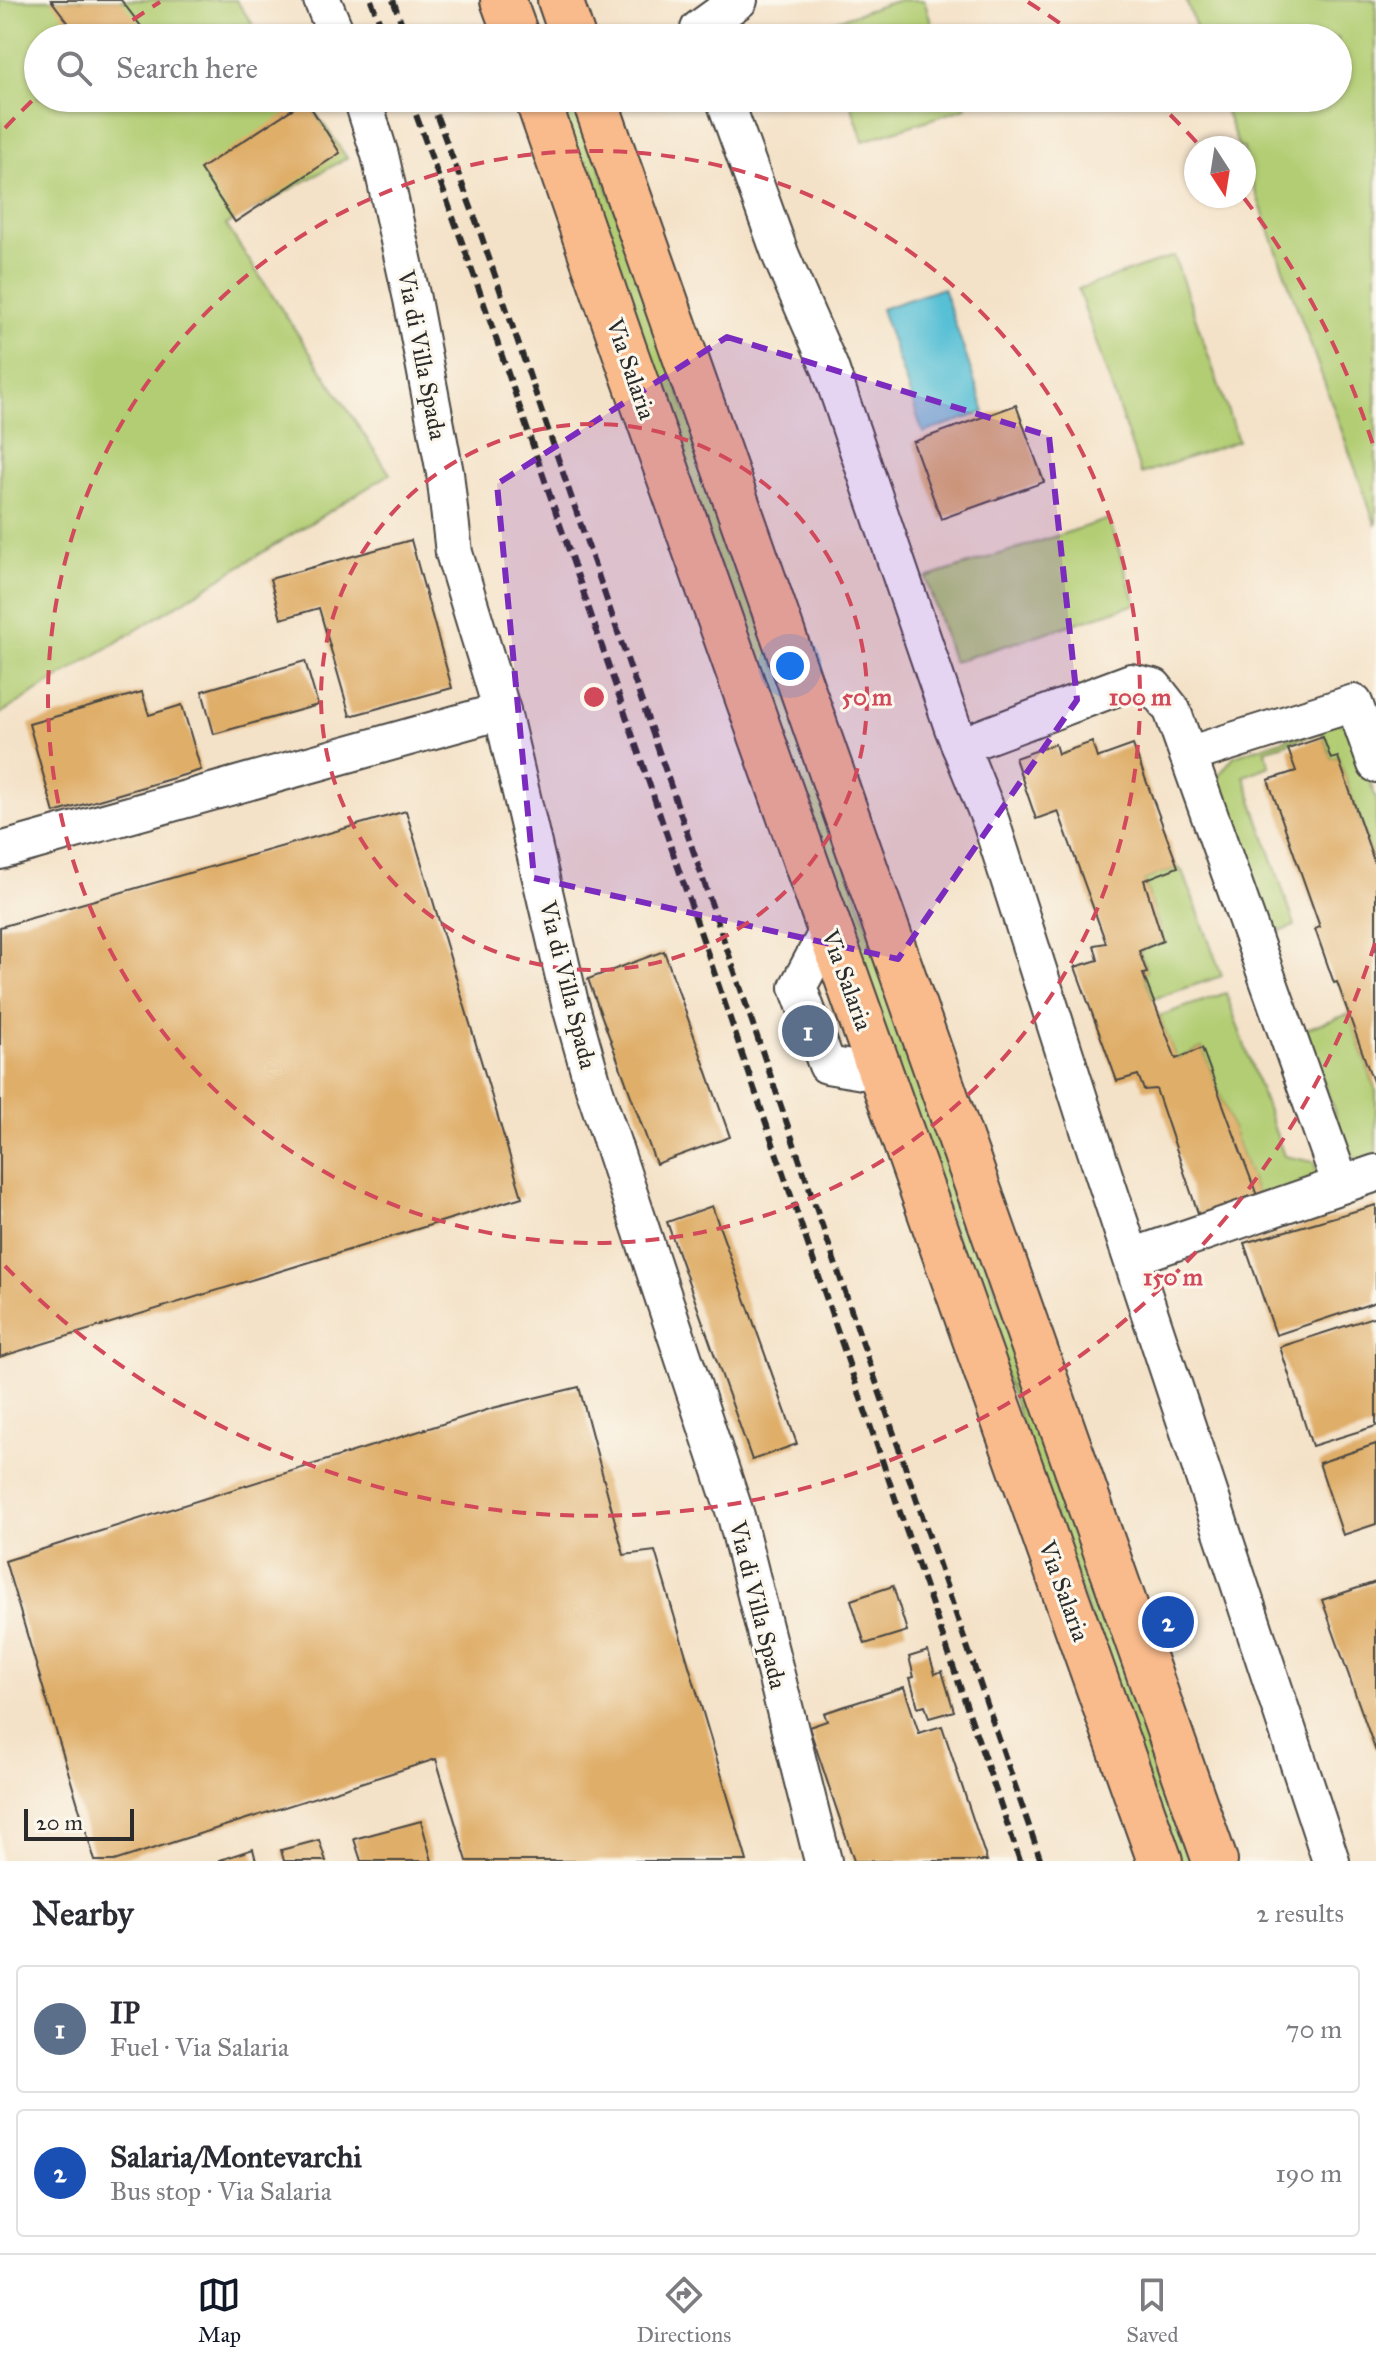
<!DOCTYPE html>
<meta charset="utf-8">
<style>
body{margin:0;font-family:"IM FELL Great Primer",serif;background:#f7f7f7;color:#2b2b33}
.compass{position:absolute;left:1184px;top:136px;width:72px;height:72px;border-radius:50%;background:#fff;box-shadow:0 2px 6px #0004;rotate:168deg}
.scale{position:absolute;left:24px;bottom:20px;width:110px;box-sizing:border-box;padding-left:8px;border:4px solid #2b2b2b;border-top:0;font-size:22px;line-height:28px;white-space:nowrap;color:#2b2b2b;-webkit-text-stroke:6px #fbf7ec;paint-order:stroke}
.you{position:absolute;left:790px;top:666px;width:28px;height:28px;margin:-20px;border:6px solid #fff;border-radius:50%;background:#1a73e8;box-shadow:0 0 0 12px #1a73e833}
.badge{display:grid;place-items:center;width:52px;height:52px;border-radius:50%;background:#111827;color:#fff;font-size:26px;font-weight:700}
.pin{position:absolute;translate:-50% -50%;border:4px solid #fff;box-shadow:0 2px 8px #0006}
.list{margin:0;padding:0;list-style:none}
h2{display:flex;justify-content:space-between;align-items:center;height:104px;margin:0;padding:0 32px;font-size:34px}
h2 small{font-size:26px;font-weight:400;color:#7c7c81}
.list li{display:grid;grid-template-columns:52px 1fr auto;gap:24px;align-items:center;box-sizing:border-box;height:128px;margin:0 16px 16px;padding:0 16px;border:2px solid #e1e1e2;border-radius:8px}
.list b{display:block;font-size:30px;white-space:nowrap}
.list p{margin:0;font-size:26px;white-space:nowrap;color:#7c7c81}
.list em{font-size:26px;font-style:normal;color:#7c7c81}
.icon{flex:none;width:44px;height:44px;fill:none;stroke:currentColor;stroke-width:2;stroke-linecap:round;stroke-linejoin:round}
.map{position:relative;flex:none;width:1376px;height:1861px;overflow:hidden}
.search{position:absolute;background:#fff;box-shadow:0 2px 6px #0004;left:24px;right:24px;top:24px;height:88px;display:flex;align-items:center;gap:20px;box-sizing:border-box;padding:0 28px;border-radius:44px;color:#7c7c81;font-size:30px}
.sheet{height:392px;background:#fff}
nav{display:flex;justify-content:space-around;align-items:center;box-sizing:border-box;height:112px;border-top:2px solid #e1e1e2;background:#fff;font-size:22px;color:#7c7c81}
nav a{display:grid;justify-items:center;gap:4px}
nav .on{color:#111827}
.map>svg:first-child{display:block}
.green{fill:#b2cd73;stroke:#6e7c4f;stroke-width:2}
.water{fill:#58c0d5;stroke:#427680;stroke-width:2}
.building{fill:#dfae69}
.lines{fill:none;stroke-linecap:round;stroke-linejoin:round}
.minor-casing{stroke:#494643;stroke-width:40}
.major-casing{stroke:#494643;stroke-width:48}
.minor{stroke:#fff;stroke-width:36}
.major{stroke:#fabb8c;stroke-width:44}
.rail{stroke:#2b2b2b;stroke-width:6;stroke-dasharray:12 6;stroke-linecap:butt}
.marked{fill:#7b2cbf;fill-opacity:0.2;stroke:#7b2cbf;stroke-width:6;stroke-dasharray:16 10;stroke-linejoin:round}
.ring{fill:none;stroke:#d1495b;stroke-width:4;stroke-dasharray:14 10}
.labels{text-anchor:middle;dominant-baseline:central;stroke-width:6;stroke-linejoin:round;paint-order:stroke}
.street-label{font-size:24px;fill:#2b2b2b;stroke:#fbf7ec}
.centre{fill:#d1495b;stroke:#fbf7ec;stroke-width:4}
.ring-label{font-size:24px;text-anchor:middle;font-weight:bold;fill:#d1495b;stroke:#fbf7ec;stroke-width:6;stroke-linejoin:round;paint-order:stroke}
</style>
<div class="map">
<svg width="1376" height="1861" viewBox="0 0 1376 1861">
<rect width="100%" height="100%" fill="#fbf7ec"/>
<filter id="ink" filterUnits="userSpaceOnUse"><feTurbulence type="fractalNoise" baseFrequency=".0125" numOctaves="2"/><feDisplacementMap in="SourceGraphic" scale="16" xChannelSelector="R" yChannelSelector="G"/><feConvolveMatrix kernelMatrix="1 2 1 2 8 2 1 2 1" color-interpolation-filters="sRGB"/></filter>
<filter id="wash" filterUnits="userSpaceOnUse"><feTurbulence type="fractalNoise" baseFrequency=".006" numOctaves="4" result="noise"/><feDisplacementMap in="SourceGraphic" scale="32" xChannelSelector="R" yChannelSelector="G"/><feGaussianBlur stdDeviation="1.8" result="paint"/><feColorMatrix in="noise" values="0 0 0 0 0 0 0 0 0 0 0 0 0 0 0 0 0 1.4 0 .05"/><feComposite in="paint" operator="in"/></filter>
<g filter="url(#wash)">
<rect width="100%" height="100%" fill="#f4e2c8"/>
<!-- green -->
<g class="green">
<path d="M0,0h236l26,38h-224v60h267l42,60 -121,67 164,249 -390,240z"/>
<path d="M899,0h25l12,38h-113l-4,-12z"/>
<path d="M1186,0h190v526l-132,-366v-12h-5l-18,-50h117v-60h-138z"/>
<path d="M554,98h22l621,1763h-21z"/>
<path d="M849,98h113l4,10 -103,33z"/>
<path d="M1174,256l64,185 -97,33 -63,-185z"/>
<path d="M1109,519l27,85 -183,58 -27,-84z"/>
<path d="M1336,722l12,4 6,9 22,64v68l-38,-110 -7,2 -9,-27 -57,18 5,16 -26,10 51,150 -24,9 -55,-156 18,-23z"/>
<path d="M1178,867l6,7 38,102 -69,23 -10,-25 4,-2 -8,-21 24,-10 -19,-61z"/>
<path d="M1226,993l58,163 30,6 4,13 -59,26 -57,-153 -26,11 -17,-43z"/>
<path d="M1349,1014l27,77v70l-9,3 -18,-10 -44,-125z"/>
</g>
<!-- water -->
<path class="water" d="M943,288l42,124 -62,21 -42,-124z"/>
<g id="blocks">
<!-- building -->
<g class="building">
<path d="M51,0h70l29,38h-70z"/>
<path d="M306,100l34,53 -105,69 -35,-53z"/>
<path d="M1016,405l28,77 -103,37 -28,-77z"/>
<path d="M411,540l41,148 -102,28 -31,-108 -38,11 -11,-40z"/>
<path d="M305,661l13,44 -104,29 -12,-43z"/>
<path d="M142,692l7,23 33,-10 19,65 -147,43 -25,-89z"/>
<path d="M1323,737l8,22 7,-2 38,110v223l-39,-108 -3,1 -19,-54 5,-2 -52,-147 28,-9 -8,-22z"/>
<path d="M1092,742l5,16 36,-13 45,122 -34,13 19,61 -24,10 8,22 -4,1 33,85 26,-11 57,153 -57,24 -46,-136 -12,1 -6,-15 -21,6 -42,-114 23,-7 -4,-15 12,-2 -48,-132 -22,8 -21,-61 40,-14 3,10z"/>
<path d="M406,811l116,386 -522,160v-430z"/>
<path d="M664,951l66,186 -74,27 -68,-185z"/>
<path d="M1376,1205v97l-100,33 -32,-92z"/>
<path d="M712,1206l85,238 -45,16 -85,-238z"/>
<path d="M1376,1316v110l-64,20 -32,-99z"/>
<path d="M579,1387l45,168 31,-4 92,310h-280l-31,-102 -322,102h-19l-90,-300 488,-153z"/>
<path d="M1376,1444v80l-33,11 -24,-72z"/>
<path d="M1376,1582v170l-54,-152z"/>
<path d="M893,1586l14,45 -42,13 -14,-44z"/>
<path d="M928,1651l7,23 7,-3 12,40 -25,7 -4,-13 -7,2 -8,-29 4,-1 -5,-20z"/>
<path d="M904,1687l15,46 23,-7 45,135h-133l-45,-134 18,-6 -3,-8z"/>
<path d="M421,1821l11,40h-71l-7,-22z"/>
<path d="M319,1840l7,21h-42l-3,-11z"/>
<path d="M253,1849l3,12h-36v-1z"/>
</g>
</g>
</g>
<g filter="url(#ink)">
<use href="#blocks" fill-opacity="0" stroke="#494643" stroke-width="2"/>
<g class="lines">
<defs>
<g id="minor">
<path d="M322,0l16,38"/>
<path d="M703,38l-4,-9 40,-29"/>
<path d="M362,98l18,57 32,144 33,174 9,80 48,158 68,292 24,85 142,428 87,345"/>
<path d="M724,98l57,158 49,112 123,360 38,94 99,311 241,728"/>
<path d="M960,746l171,-64 23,5 18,23 169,475 -209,72"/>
<path d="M1188,755l166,-52 22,61"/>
<path d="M0,851l502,-140"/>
<path d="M829,929l-31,58 29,78 54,9"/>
<path d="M1341,1185l35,-12"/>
</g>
<g id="major">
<path d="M503,0l14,38"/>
<path d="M560,0l13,38"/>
<path d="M537,98l88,254 535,1509"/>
<path d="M594,98l621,1763"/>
</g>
</defs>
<!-- minor casing -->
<use href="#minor" class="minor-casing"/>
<!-- major casing -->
<use href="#major" class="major-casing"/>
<!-- minor -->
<use href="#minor" class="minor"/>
<!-- major -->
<use href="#major" class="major"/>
<!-- rail -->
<g class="rail">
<path d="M371,0l15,38"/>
<path d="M393,0l14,38"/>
<path d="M410,98l70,194 540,1569"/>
<path d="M430,98l49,131 562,1632"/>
</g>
</g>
</g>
<!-- marked area -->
<path class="marked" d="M727,337l322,99 28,264 -179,259 -364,-81 -37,-394z"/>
<!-- distance rings -->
<g class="ring">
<circle cx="594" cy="697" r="273"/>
<circle cx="594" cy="697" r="546"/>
<path d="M1375 943A819 819 0 0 1 5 1266M5 128A819 819 0 0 1 35 98M113 34A819 819 0 0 1 160 2M1028 2A819 819 0 0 1 1075 34M1153 98A819 819 0 0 1 1198 144M1244 198A819 819 0 0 1 1375 451"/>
</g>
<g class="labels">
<!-- street labels -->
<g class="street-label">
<text transform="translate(422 355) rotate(79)">Via di Villa Spada</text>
<text transform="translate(631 369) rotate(71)">Via Salaria</text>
<text transform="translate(847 980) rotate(70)">Via Salaria</text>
<text transform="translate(568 985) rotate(76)">Via di Villa Spada</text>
<text transform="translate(1064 1591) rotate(70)">Via Salaria</text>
<text transform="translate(758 1605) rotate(76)">Via di Villa Spada</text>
</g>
</g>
<circle cx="594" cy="697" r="12" class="centre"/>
<g class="ring-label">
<text x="867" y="705">50 m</text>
<text x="1140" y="705">100 m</text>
<text x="1173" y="1285">150 m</text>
</g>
</svg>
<svg class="compass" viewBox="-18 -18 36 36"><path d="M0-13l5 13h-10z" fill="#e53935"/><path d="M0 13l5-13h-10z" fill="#7c7c81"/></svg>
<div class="scale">20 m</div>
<div class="you"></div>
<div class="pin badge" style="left:808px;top:1031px;background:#5c6f8a">1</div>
<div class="pin badge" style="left:1168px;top:1622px;background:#1a4fb4">2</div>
<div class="search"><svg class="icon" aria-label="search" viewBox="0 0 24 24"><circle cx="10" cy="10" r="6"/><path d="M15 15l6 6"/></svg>Search here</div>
</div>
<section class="sheet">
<h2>Nearby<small>2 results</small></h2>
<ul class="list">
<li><span class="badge" style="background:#5c6f8a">1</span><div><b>IP</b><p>Fuel · Via Salaria</p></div><em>70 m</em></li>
<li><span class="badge" style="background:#1a4fb4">2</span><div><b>Salaria/Montevarchi</b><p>Bus stop · Via Salaria</p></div><em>190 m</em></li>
</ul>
</section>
<nav>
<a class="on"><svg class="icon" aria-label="map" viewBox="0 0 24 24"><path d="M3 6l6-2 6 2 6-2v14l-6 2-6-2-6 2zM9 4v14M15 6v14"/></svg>Map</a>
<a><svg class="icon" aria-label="directions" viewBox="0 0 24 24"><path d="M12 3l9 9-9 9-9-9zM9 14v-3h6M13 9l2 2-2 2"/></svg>Directions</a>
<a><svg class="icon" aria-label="saved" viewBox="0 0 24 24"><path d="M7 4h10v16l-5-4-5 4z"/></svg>Saved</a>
</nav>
